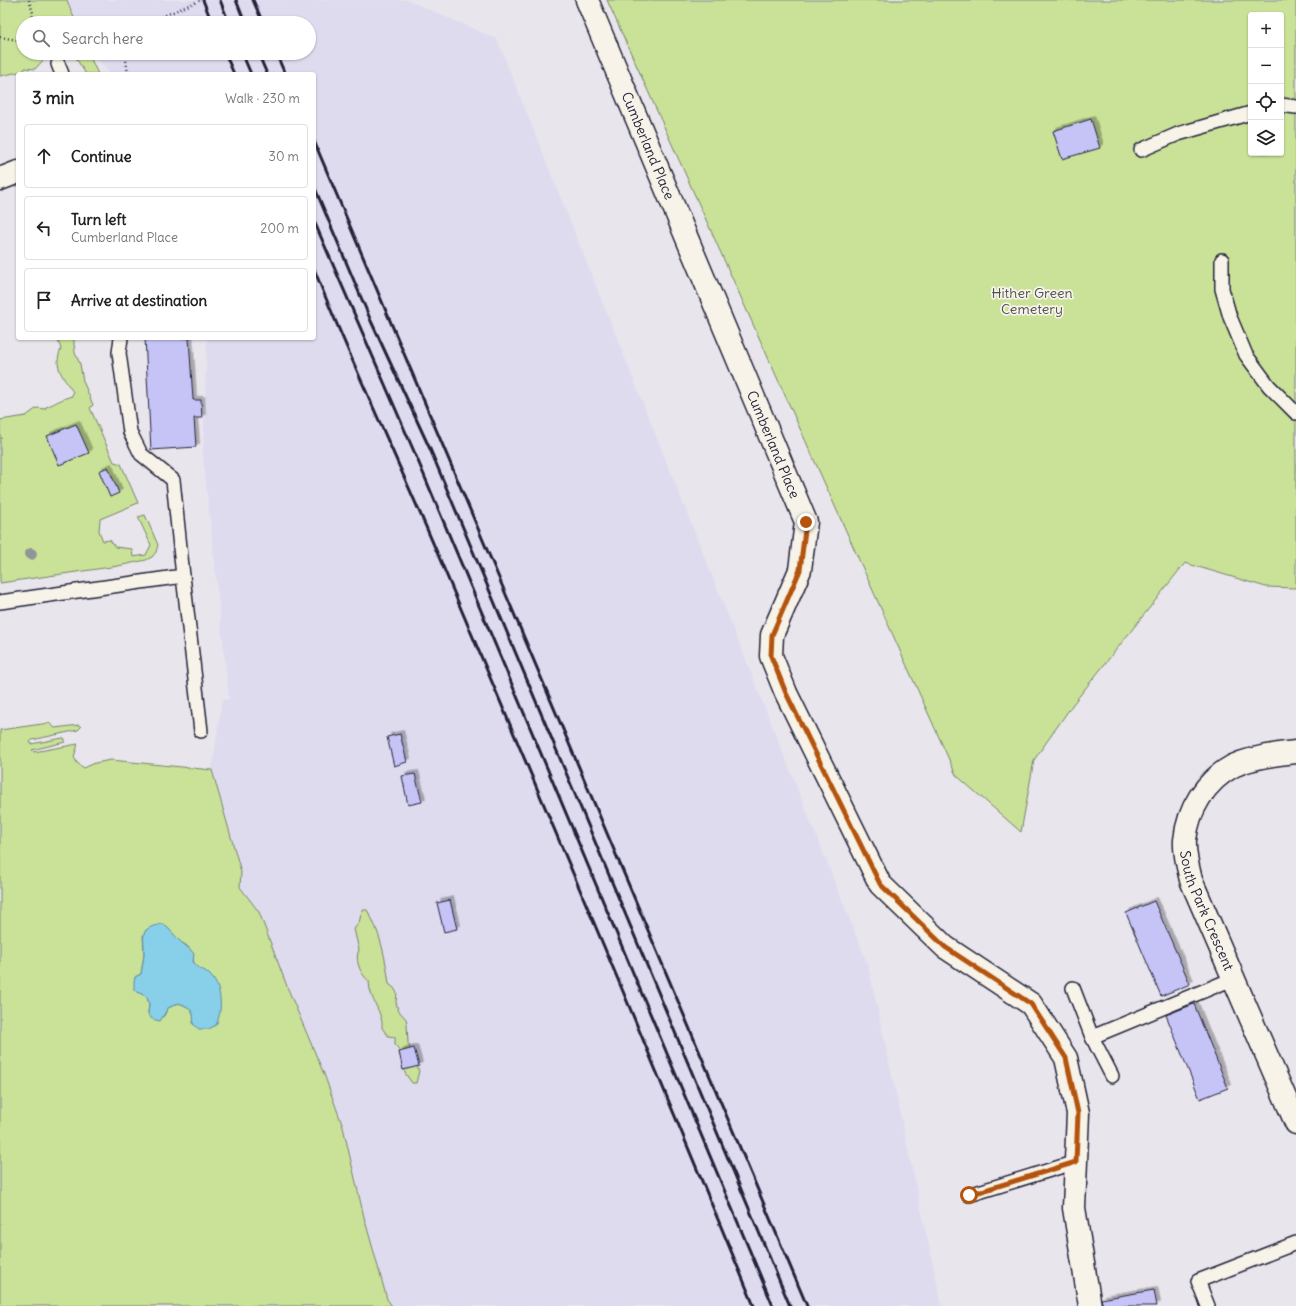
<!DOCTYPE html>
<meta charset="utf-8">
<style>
body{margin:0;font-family:Delius,sans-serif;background:#f6f6f6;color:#222}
.controls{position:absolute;right:12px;top:12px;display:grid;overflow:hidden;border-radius:4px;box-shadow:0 1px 3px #0004}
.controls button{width:36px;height:36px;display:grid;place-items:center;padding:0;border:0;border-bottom:1px solid #e0e0e0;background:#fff;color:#222;font:20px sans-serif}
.stop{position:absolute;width:12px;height:12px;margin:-9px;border:3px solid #b45309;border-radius:50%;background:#fff}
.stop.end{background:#b45309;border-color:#fff;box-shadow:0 1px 4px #0008}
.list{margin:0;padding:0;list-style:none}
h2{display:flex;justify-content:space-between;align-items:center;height:52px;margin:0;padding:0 16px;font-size:17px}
h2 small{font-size:13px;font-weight:400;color:#767676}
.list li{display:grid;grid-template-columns:26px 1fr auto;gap:12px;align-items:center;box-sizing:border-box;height:64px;margin:0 8px 8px;padding:0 8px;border:1px solid #e0e0e0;border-radius:4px}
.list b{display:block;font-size:15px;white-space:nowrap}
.list p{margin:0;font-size:13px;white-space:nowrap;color:#767676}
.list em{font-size:13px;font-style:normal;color:#767676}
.icon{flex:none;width:22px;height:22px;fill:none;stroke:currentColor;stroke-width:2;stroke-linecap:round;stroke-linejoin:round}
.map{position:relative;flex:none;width:1296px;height:1306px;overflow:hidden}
.search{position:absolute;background:#fff;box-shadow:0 1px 3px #0004;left:16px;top:16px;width:300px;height:44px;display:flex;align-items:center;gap:10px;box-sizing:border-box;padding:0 14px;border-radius:22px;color:#767676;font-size:15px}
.panel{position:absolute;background:#fff;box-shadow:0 1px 3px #0004;left:16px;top:72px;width:300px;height:268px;border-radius:4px}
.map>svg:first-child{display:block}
.built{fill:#dedbef}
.green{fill:#c9e298;stroke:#76826a;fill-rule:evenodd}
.water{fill:#88d0e9;stroke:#5f8aa3}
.building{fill:#c6c4f6;stroke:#22223b;filter:url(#shadow)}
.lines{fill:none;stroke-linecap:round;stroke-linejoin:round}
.lane-casing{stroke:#22223b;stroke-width:16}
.street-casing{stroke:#22223b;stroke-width:25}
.path{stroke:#22223b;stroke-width:2.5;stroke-dasharray:1 3;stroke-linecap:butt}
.lane{stroke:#f7f3e8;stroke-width:13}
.street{stroke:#f7f3e8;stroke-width:22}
.rail{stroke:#22223b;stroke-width:3}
.tree{fill:#929497}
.route{stroke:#b45309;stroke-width:5}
.labels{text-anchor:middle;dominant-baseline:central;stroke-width:3.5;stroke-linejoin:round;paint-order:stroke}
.street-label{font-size:14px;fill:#22223b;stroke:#f7f3e8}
.park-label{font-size:14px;fill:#4c5252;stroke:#f7f3e8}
</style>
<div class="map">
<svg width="1296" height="1306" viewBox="0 0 1296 1306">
<defs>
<filter id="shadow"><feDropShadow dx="3.5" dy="-3.5" stdDeviation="0" flood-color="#0004"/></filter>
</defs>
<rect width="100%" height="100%" fill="#e8e5ec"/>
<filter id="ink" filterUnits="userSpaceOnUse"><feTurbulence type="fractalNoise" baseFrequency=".025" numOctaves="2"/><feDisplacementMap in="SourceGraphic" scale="8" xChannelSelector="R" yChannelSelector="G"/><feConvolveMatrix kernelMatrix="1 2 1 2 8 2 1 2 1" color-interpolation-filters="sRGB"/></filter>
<g filter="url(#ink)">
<!-- built -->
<path class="built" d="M67,0h340l90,39 371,926 74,341h-550l-5,-7 -23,-82 -21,-90 -19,-53 -36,-85 -29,-77 -19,-25 1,-15 -29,-102 10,-70 7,-1 -26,-243 4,-118h107v-264h-204l-18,-21h217v-30h-233z"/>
<!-- green -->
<g class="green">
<path d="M0,0h67l9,23h-53v30h36l-1,2 -2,-1 -11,4 -10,11 -10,-1 -2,5 -4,-1 -19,4z"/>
<path d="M607,0h689v588l-30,-1 -81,-24 -112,141 -39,56 -13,72 -65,-57zM1251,15h30v138h-30z"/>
<path d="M71,53h17l10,21h-12l-12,-19z"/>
<path d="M57,338h17v6l1,9 5,11 3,17 10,24 -3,3 24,54 7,2 17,39 -38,16 -1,12 4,10 7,-1 5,7 17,2 1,8 13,-2 5,-10 -13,-28 7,-2 13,30 -2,7 -4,5 -6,3 -28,6 -118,17v-144l2,-1 -2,-1v-17l26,-4 11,-8 8,1 1,-2c10,-4 15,-8 26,-11l1,-4c-10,-15 -20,-25 -12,-43z"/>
<path d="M49,723l6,5 24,-3 2,2 -3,3 -46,10 -2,2 1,2 32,-6 2,1v3l-33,8 2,2 44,-8 -4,13 3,6 7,5 11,-5 16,-3 101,10 29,102 -1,15 19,25 29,77 36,85 19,53 21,90 23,82 5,7h-392v-576zM163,924c7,5 11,12 17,18 3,2 6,2 8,5 8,7 1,16 13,23l-8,54 1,-7 -4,-9 -11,-5 -11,5 -4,8 -16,-3 1,-9 -2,-7 -7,-4 -5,-16 6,-3 3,-19 -1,-19 3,-6z"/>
<path d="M362,910h5c13,20 19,50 22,74l5,4 3,5 -1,9 2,8 8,9 1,5 1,19 11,28 -3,12h-4l-7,-10 -7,-25 -3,-3v-8l-7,-1 -6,-8c2,-15 -13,-28 -13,-47 -8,-6 -15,-21 -10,-31l-5,-21 5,-6z"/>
</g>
<!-- water -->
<path class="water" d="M163,924c7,5 11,11 17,17 5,5 9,6 14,13l-1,8c4,7 12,7 17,13 12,12 13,35 6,50l-7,4h-10l-6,-5c2,-13 -2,-16 -14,-21l-11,5 -8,13 -8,-2 -4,-5 1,-10 -2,-7 -13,-7v-8l1,-5 6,-3c1,-6 2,-12 3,-19 1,-19 -7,-27 19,-31z"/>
<!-- building -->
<g class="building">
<path d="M1091,119l9,29 -38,11 -9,-28z"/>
<path d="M145,338h44l4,62h8l1,18h-8l2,29 -45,3z"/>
<path d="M76,424l13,29 -30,12 -12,-29z"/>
<path d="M108,467l11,26 -9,4 -11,-26z"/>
<path d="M400,734l7,28 -13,4 -7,-29z"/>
<path d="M415,774l7,28 -14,3 -6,-29z"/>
<path d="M450,900l7,29 -13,3 -7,-29z"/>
<path d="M1154,901l36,83 -29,12 -35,-83z"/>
<path d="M1194,1004l34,84 -28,11 -34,-84z"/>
<path d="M414,1048l5,18 -16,4 -4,-18z"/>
<path d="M1154,1290l3,16h-54l-2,-7z"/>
</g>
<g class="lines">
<defs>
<g id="lane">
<path d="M58,64l4,10"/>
<path d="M1281,105l15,2"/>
<path d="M1141,150l37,-16 73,-21"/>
<path d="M1222,260v29l8,28 16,38 23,31 27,27"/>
<path d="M183,576l18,155"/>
<path d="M0,602l183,-26 -10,-96 -32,-26 -11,-22 -11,-79 2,-15"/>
<path d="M1073,988l19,49 143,-59"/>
<path d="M1092,1037l20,39"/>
<path d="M969,1195l107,-33"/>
<path d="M1208,1306l-10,-25 98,-38"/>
</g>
<g id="street">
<path id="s1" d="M587,0l219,522 -6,48 -28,65 -1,21 15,37 94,191 65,63 86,57 35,54 12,55 -4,95 16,98"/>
<path d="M0,179l18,-7"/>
<path id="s2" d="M1296,752c-20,2 -44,5 -63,14 -28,15 -45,44 -48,74 -1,14 3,27 6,40l105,243"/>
</g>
</defs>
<!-- lane casing -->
<use href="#lane" class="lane-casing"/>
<!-- street casing -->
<use href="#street" class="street-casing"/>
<!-- path -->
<g class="path">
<path d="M29,0l4,13 -1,10"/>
<path d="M147,23l54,-23"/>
<path d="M0,37l23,4"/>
<path d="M125,53l3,21"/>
</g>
<!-- lane -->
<use href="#lane" class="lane"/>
<!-- street -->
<use href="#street" class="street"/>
<!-- rail -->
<g class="rail">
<path d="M203,0l9,23"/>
<path d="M220,0l9,23"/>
<path d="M236,0l9,23"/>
<path d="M253,0l10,23"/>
<path d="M225,53l9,21"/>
<path d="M242,53l9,21"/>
<path d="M258,53l9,21"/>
<path d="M276,53l9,21"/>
<path d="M314,141l493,1165"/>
<path d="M314,186l57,135 59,128 360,857"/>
<path d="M314,221l102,235 357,850"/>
<path d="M314,269c38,95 82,187 122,281 107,252 214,503 318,756"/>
</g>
</g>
<!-- trees -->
<circle class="tree" cx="31" cy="554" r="6"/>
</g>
<g class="lines" filter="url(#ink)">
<!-- route -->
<path class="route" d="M806,522l-6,48 -28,65 -1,21 15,37 94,191 65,63 86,57 35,54 12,55 -2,49 -107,33"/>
</g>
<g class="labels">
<!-- street labels -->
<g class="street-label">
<text stroke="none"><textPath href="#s1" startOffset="158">Cumberland Place</textPath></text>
<text stroke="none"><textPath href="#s1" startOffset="482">Cumberland Place</textPath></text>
<text stroke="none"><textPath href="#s2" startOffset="231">South Park Crescent</textPath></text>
</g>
<!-- park labels -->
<g class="park-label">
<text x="1032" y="293">Hither Green<tspan x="1032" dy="16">Cemetery</tspan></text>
</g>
</g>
</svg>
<div class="controls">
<button>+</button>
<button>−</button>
<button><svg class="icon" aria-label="locate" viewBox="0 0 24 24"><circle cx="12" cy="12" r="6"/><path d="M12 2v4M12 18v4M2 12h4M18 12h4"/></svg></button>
<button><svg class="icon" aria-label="layers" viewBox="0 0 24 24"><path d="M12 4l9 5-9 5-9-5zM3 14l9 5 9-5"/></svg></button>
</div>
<div class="stop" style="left:969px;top:1195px"></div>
<div class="stop end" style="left:806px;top:522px"></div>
<div class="search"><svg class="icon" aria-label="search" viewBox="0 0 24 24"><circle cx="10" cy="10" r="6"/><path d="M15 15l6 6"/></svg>Search here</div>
<section class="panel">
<h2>3 min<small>Walk · 230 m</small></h2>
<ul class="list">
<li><svg class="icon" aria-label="ahead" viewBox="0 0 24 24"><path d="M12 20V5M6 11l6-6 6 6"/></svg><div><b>Continue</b></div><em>30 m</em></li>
<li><svg class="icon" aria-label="left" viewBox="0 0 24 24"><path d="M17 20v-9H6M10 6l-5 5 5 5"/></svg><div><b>Turn left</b><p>Cumberland Place</p></div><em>200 m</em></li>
<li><svg class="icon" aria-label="arrive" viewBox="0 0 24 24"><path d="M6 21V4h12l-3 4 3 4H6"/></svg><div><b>Arrive at destination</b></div></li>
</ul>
</section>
</div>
